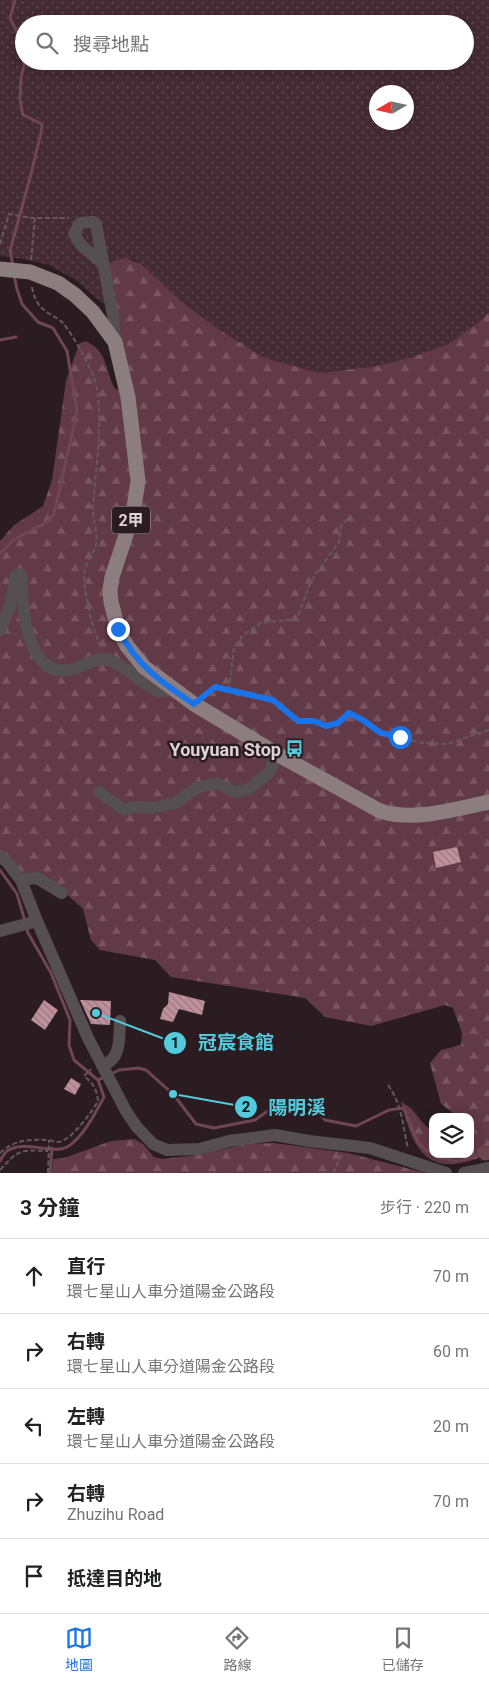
<!DOCTYPE html>
<html lang="zh-TW">
<meta charset="utf-8">
<style>
body{margin:0;font-family:Roboto,"Noto Sans TC",sans-serif;background:#f2f2f2;color:#202124}
.controls{position:absolute;right:15px;bottom:15px;display:grid;overflow:hidden;border-radius:10px;box-shadow:0 2px 12px #0003}
.controls button{width:45px;height:45px;display:grid;place-items:center;padding:0;border:0;border-bottom:1px solid #e0e0e0;background:#fff;color:#202124;font:25px sans-serif}
.compass{position:absolute;left:369px;top:85px;width:45px;height:45px;border-radius:50%;background:#fff;box-shadow:0 2px 12px #0003;rotate:261deg}
.stop{position:absolute;width:15px;height:15px;margin:-11px;border:4px solid #1a73e8;border-radius:50%;background:#fff}
.stop.end{background:#1a73e8;border-color:#fff;box-shadow:0 1px 5px #0008}
.list{margin:0;padding:0;list-style:none}
h2{display:flex;justify-content:space-between;align-items:center;height:65px;margin:0;padding:0 20px;font-size:21px}
h2 small{font-size:16px;font-weight:400;color:#757577}
.list li{display:grid;grid-template-columns:32px 1fr auto;gap:15px;align-items:center;box-sizing:border-box;height:75px;padding:0 20px;border-top:1px solid #e0e0e0}
.list b{display:block;font-size:19px;white-space:nowrap}
.list p{margin:0;font-size:16px;white-space:nowrap;color:#757577}
.list em{font-size:16px;font-style:normal;color:#757577}
.icon{flex:none;width:28px;height:28px;fill:none;stroke:currentColor;stroke-width:2;stroke-linecap:round;stroke-linejoin:round}
.map{position:relative;flex:none;width:489px;height:1173px;overflow:hidden}
.search{position:absolute;background:#fff;box-shadow:0 2px 12px #0003;left:15px;right:15px;top:15px;height:55px;display:flex;align-items:center;gap:12px;box-sizing:border-box;padding:0 18px;border-radius:28px;color:#757577;font-size:19px}
.sheet{height:440px;background:#fff}
nav{display:flex;justify-content:space-around;align-items:center;box-sizing:border-box;height:70px;border-top:1px solid #e0e0e0;background:#fff;font-size:14px;color:#757577}
nav a{display:grid;justify-items:center;gap:2px}
nav .on{color:#1a73e8}
.map>svg:first-child{display:block}
.grass{fill:url(#grass-dots);fill-rule:evenodd}
.forest{fill:url(#forest-firs)}
.lines{fill:none;stroke-linecap:round;stroke-linejoin:round}
.stream{stroke:#704653;stroke-width:3}
.canal{stroke:#704653;stroke-width:11}
.building{fill:url(#building-back-hatch)}
.path{stroke:#65595c;stroke-width:2;stroke-dasharray:5 2.5;stroke-linecap:butt}
.minor{stroke:#564f51;stroke-width:12}
.major{stroke:#8c7d81;stroke-width:15}
.route{stroke:#1a73e8;stroke-width:6}
.labels{text-anchor:middle;dominant-baseline:central;stroke-width:5;stroke-linejoin:round;paint-order:stroke}
.shield{fill:#2a1c20;stroke:#a89da0;stroke-width:1}
.shield-label{font-size:16px;font-weight:bold;fill:#ded4d7}
.poi-label{font-size:18px;font-weight:bold;fill:#ded4d7;stroke:#2a1c20;text-anchor:end}
.leader{fill:none;stroke:#54cadd;stroke-width:2}
.callout-dot{fill:#54cadd;stroke:#2a1c20;stroke-width:2}
.mark-label{font-size:15px;text-anchor:middle;font-weight:bold;fill:#111}
.callout-label{font-size:19px;text-anchor:middle;font-weight:bold;fill:#54cadd;stroke:#2a1c20;stroke-width:5;stroke-linejoin:round;paint-order:stroke}
</style>
<div class="map">
<svg width="489" height="1173" viewBox="0 0 489 1173">
<defs>
<pattern id="grass-dots" width="8" height="8" patternUnits="userSpaceOnUse" patternTransform="scale(1.25)"><rect width="8" height="8" fill="#452b33"/><path d="M2 2h.1M6 6h.1" fill="none" stroke="#5f4950" stroke-width="1.8" stroke-linecap="round"/></pattern>
<pattern id="forest-firs" width="22" height="20" patternUnits="userSpaceOnUse" patternTransform="scale(1.25)"><rect width="22" height="20" fill="#623946"/><path d="M5 1l3.5 6h-7zM16 11l3.5 6h-7z" fill="#785560"/></pattern>
<pattern id="building-back-hatch" width="6" height="6" patternUnits="userSpaceOnUse" patternTransform="scale(1.25)"><rect width="6" height="6" fill="#bf909e"/><path d="M-1 5l2 2M0 0l6 6M5-1l2 2" fill="none" stroke="#9a7882"/></pattern>
</defs>
<rect width="100%" height="100%" fill="#2a1c20"/>
<!-- grass -->
<path class="grass" d="M0,0h489v312l-9,9 -32,23 -35,13 -37,9 -56,7 -55,-15 -45,-28 -42,-31 -42,-38 -5,-2 -15,52 -20,-13 -19,-17 -28,-16 -25,-6 -24,-3zM24,24h441v37h-441zM376,92h30v30h-30z"/>
<!-- forest -->
<g class="forest">
<path d="M125,258l16,6 37,35 42,31 45,28 55,15 56,-7 37,-9 35,-13 32,-23 9,-9v843c-11,3 -23,8 -34,9 -38,4 -46,-34 -54,-62 15,6 18,21 32,29v23h37v-17l4,-10 -4,-3v-7h-11l-18,-13 -11,-41 11,-13 20,-5 1,-12 -9,-25 -8,-3 -74,21 -46,-9 -20,-19 -134,-21 -16,-17 -55,-10 -9,-10 -8,-31 -21,-19 -40,-16 -22,-23v-310l13,-15 30,-20 9,-26 14,-99 13,-37 6,-3c23,9 20,30 30,48l5,1 -12,-126 5,-3z"/>
<path d="M134,1139l9,5 11,13 8,2 27,-3 59,-12 26,-1 74,10 78,20h-374l1,-14 11,-1 47,-17z"/>
</g>
<g class="lines">
<!-- stream -->
<g class="stream">
<path d="M15,0l-5,18 14,29"/>
<path d="M13,266l-3,-15 21,-77 10,-41 1,-9 -19,-9 -3,-15 1,-22 4,-17"/>
<path d="M0,340l16,-3"/>
<path d="M0,554l13,-14 33,-17 8,-9 23,-102 -7,-43 -3,-18 -14,-23 -15,-6 -16,-18 -5,-15 -3,-14"/>
<path d="M0,870l17,24 8,27"/>
<path d="M26,927l2,6 23,40 19,47 -1,25 5,15 24,20 7,-3"/>
<path d="M111,1074l8,-4 20,-2 7,2 27,24 23,30 18,4 41,-8 20,-14 22,-8 14,5 14,17 31,6 33,-16 14,-2c6,10 8,20 13,30 7,15 30,26 47,22 9,-2 18,-7 26,-11"/>
<path d="M0,1161c2,-3 4,-8 7,-10 16,-12 46,4 60,-4 15,-8 29,-35 37,-50l-6,-17"/>
<path d="M50,1173l2,-25"/>
</g>
<!-- canal -->
<path class="canal" d="M482,1152l3,3 4,-1"/>
</g>
<!-- building -->
<g class="building">
<path d="M457,847l4,15 -25,6 -3,-16z"/>
<path d="M169,992l36,9 -3,14 -23,-6 -6,13 -13,-3 3,-10 5,-5z"/>
<path d="M44,1000l14,10 -13,20 -14,-10z"/>
<path d="M80,1000l31,1 -1,24 -19,-1z"/>
<path d="M71,1078l10,6 -6,11 -11,-6z"/>
</g>
<g class="lines">
<!-- path -->
<g class="path">
<path d="M0,244l9,-30 23,4h37"/>
<path d="M31,260l4,-42"/>
<path d="M32,287c2,12 7,21 18,27 4,3 9,5 12,8 11,12 33,52 35,67 6,40 -2,81 -4,121 0,11 5,24 3,34 -1,8 -9,16 -11,24 -4,18 8,64 17,81"/>
<path d="M229,690l5,-43 9,-12 18,-12 36,-4 12,-33 8,-14 22,-30 2,-16 9,-10"/>
<path d="M203,696l12,-9 58,13 25,21h16l12,5 11,-3 12,-10 14,7 18,13 42,10 24,1 42,-14"/>
<path d="M388,1085c14,19 15,42 20,64"/>
<path d="M0,1153c14,-13 29,-14 47,-13 4,0 8,2 11,2 13,-1 34,-30 40,-41 -1,-12 -5,-18 -14,-25l7,-7"/>
<path d="M0,1170c19,-21 20,-20 48,-19"/>
<path d="M48,1173l1,-33"/>
<path d="M333,1173l9,-18"/>
</g>
<!-- minor -->
<g class="minor">
<path d="M103,264l-22,-19 -7,-11 6,-11 13,-1 3,2 17,92 2,26"/>
<path d="M0,630l10,-23 6,-31 4,-2 2,5c0,29 5,103 51,90 12,-3 23,-13 36,-9 14,5 26,17 39,25 3,2 7,5 10,6 4,1 11,-1 15,-1"/>
<path d="M99,792l25,18 8,-3 20,1 23,-5 21,-15 21,-5 18,9 12,-2 22,-17 8,-19"/>
<path d="M0,856l7,6 14,18 16,41 51,117 38,73 10,15 17,18 14,6 32,-1 30,-8 46,-6 34,6 61,7 76,25"/>
<path d="M21,880l16,-2 25,15"/>
<path d="M0,931l37,-10"/>
<path d="M102,1065c20,-5 17,-29 18,-44"/>
<path d="M464,1173l25,-5"/>
</g>
<!-- major -->
<path class="major" d="M0,269l30,3 28,11 17,12 18,17 22,30 13,55 10,84 -5,33 -21,63 -2,13 1,12 7,27 9,17 17,21 50,37 83,50 103,57c35,11 74,-2 109,-9"/>
</g>
<g class="lines">
<!-- route -->
<path class="route" d="M118,629c19,37 43,53 76,75l21,-17 58,13 25,21h16l12,5 12,-3 11,-10 14,7 18,13 19,4"/>
</g>
<!-- icons -->
<defs>
<symbol id="bus-bare" viewBox="-9 -9 18 18"><path d="M-5-6H5V4H4V6H2V4H-2V6H-4V4H-5ZM-3.5-4V0h7V-4ZM-3.5 1.2v1.5H-2V1.2ZM2 1.2v1.5H3.5V1.2Z" fill="#54cadd" stroke="#2a1c20" stroke-width="2.5" paint-order="stroke"/></symbol>
</defs>
<g fill-rule="evenodd">
<use href="#bus-bare" x="282" y="736" width="25" height="25"/>
</g>
<g class="labels">
<!-- shield labels -->
<rect class="shield" x="112" y="506.5" width="38" height="27" rx="4"/>
<g class="shield-label">
<text x="131" y="520">2甲</text>
</g>
<!-- poi labels -->
<g class="poi-label">
<text x="281" y="749">Youyuan Stop</text>
</g>
</g>
<!-- callouts -->
<path class="leader" d="M96 1013L175 1043M173 1094L246 1107"/>
<g class="callout-dot">
<circle cx="96" cy="1013" r="5"/>
<circle cx="173" cy="1094" r="5"/>
<circle cx="175" cy="1043" r="12"/>
<circle cx="246" cy="1107" r="12"/>
</g>
<g class="mark-label">
<text x="175" y="1048">1</text>
<text x="246" y="1112">2</text>
</g>
<g class="callout-label">
<text x="236" y="1049">冠宸食館</text>
<text x="297" y="1114">陽明溪</text>
</g>
</svg>
<div class="controls">
<button><svg class="icon" aria-label="layers" viewBox="0 0 24 24"><path d="M12 4l9 5-9 5-9-5zM3 14l9 5 9-5"/></svg></button>
</div>
<svg class="compass" viewBox="-18 -18 36 36"><path d="M0-13l5 13h-10z" fill="#e53935"/><path d="M0 13l5-13h-10z" fill="#757577"/></svg>
<div class="stop" style="left:400px;top:737px"></div>
<div class="stop end" style="left:118px;top:629px"></div>
<div class="search"><svg class="icon" aria-label="search" viewBox="0 0 24 24"><circle cx="10" cy="10" r="6"/><path d="M15 15l6 6"/></svg>搜尋地點</div>
</div>
<section class="sheet">
<h2>3 分鐘<small>步行 · 220 m</small></h2>
<ul class="list">
<li><svg class="icon" aria-label="ahead" viewBox="0 0 24 24"><path d="M12 20V5M6 11l6-6 6 6"/></svg><div><b>直行</b><p>環七星山人車分道陽金公路段</p></div><em>70 m</em></li>
<li><svg class="icon" aria-label="right" viewBox="0 0 24 24"><path d="M7 20v-9h11M14 6l5 5-5 5"/></svg><div><b>右轉</b><p>環七星山人車分道陽金公路段</p></div><em>60 m</em></li>
<li><svg class="icon" aria-label="left" viewBox="0 0 24 24"><path d="M17 20v-9H6M10 6l-5 5 5 5"/></svg><div><b>左轉</b><p>環七星山人車分道陽金公路段</p></div><em>20 m</em></li>
<li><svg class="icon" aria-label="right" viewBox="0 0 24 24"><path d="M7 20v-9h11M14 6l5 5-5 5"/></svg><div><b>右轉</b><p>Zhuzihu Road</p></div><em>70 m</em></li>
<li><svg class="icon" aria-label="arrive" viewBox="0 0 24 24"><path d="M6 21V4h12l-3 4 3 4H6"/></svg><div><b>抵達目的地</b></div></li>
</ul>
</section>
<nav>
<a class="on"><svg class="icon" aria-label="map" viewBox="0 0 24 24"><path d="M3 6l6-2 6 2 6-2v14l-6 2-6-2-6 2zM9 4v14M15 6v14"/></svg>地圖</a>
<a><svg class="icon" aria-label="directions" viewBox="0 0 24 24"><path d="M12 3l9 9-9 9-9-9zM9 14v-3h6M13 9l2 2-2 2"/></svg>路線</a>
<a><svg class="icon" aria-label="saved" viewBox="0 0 24 24"><path d="M7 4h10v16l-5-4-5 4z"/></svg>已儲存</a>
</nav>
